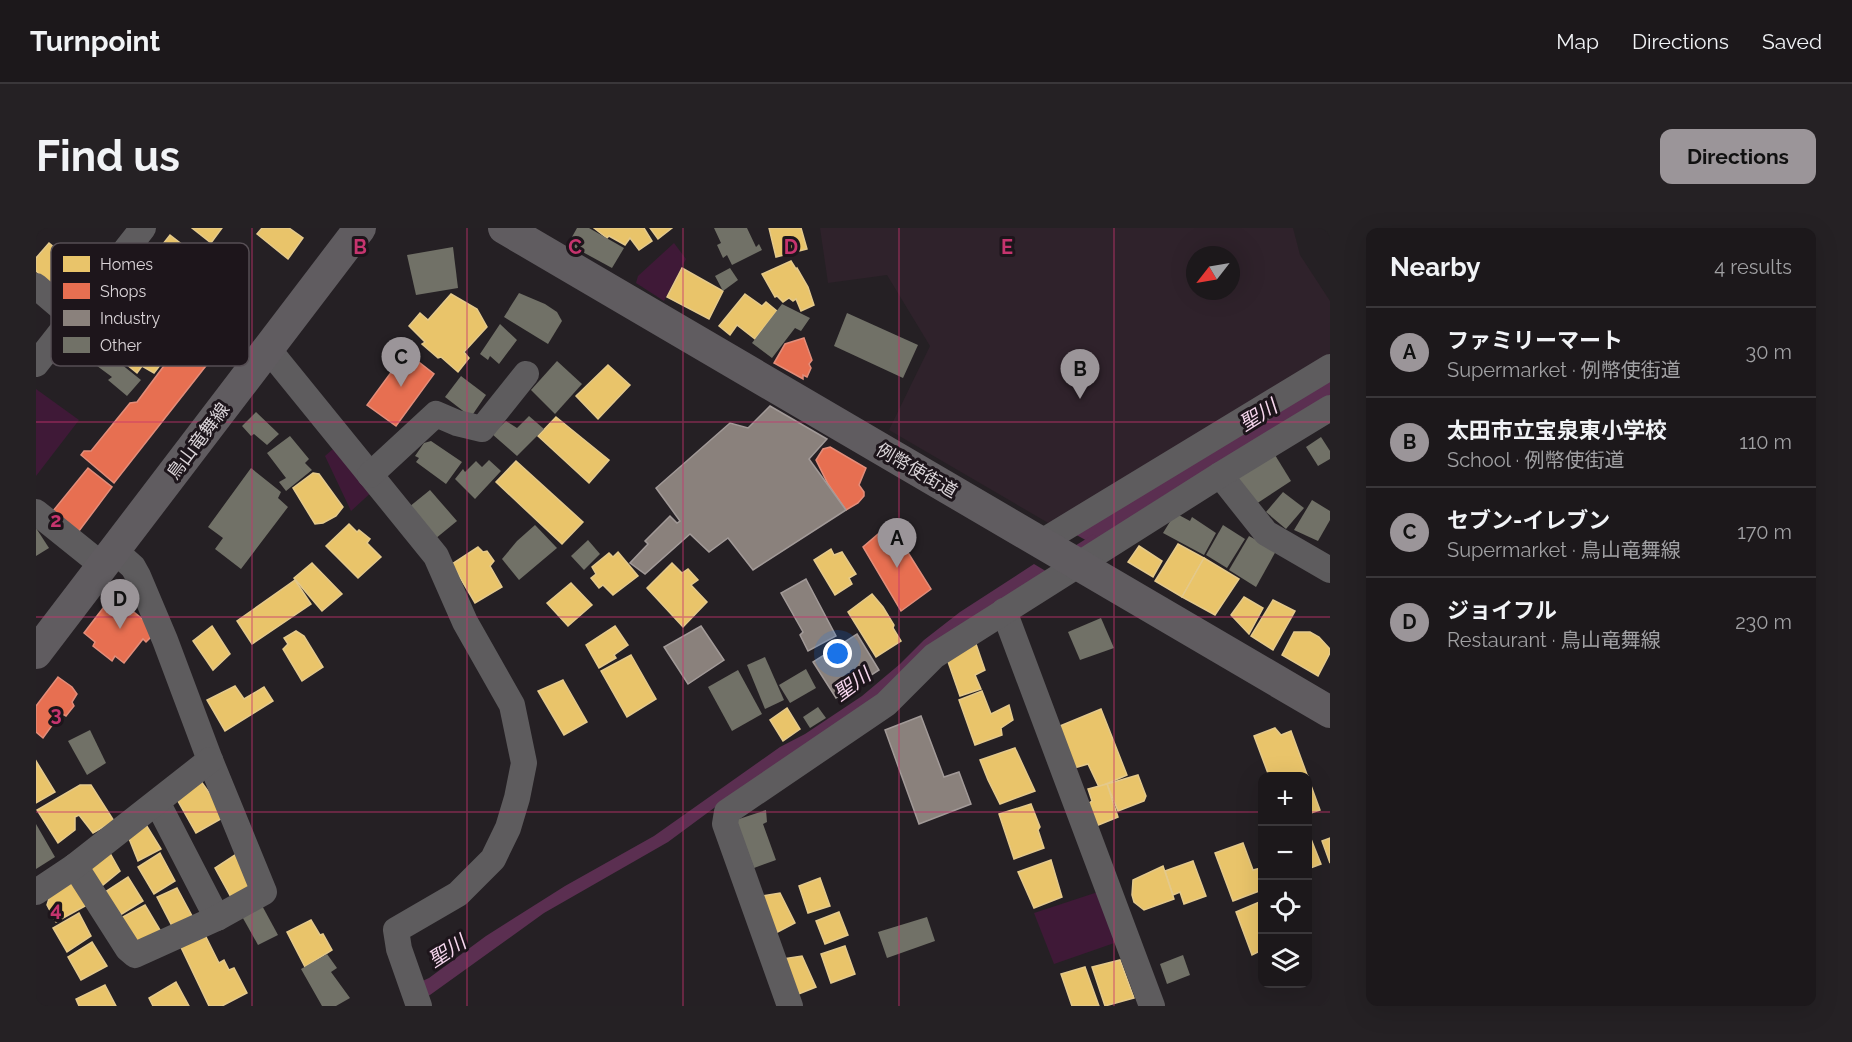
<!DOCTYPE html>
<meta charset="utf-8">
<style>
body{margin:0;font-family:Raleway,"Noto Sans JP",sans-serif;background:#252124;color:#f1f3f6}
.controls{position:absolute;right:18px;bottom:18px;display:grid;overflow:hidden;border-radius:12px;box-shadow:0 6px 24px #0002}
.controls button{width:54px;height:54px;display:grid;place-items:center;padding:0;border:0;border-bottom:2px solid #3a373a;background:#1c181b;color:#f1f3f6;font:30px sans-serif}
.compass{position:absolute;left:1150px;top:18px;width:54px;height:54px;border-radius:50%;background:#1c181b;box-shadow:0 6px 24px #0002;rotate:239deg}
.you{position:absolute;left:802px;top:426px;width:21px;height:21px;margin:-15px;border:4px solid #fff;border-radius:50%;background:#1a73e8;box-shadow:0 0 0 9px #1a73e833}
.badge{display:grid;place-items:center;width:39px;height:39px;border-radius:50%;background:#9b9599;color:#111;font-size:20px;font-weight:700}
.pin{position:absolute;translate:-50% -50px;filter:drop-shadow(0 2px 3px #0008)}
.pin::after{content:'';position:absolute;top:32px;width:21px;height:18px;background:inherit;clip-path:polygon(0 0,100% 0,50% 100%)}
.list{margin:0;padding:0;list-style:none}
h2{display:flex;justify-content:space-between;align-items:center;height:78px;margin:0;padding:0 24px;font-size:26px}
h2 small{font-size:20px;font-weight:400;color:#a0a0a3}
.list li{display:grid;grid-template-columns:39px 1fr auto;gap:18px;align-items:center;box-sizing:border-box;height:90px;padding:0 24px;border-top:2px solid #3a373a}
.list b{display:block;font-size:22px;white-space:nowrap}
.list p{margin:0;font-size:20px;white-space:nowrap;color:#a0a0a3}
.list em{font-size:20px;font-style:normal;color:#a0a0a3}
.icon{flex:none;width:33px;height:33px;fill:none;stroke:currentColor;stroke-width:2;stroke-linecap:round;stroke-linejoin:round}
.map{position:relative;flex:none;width:1294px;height:778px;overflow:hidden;border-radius:12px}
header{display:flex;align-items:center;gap:36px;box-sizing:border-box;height:84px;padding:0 30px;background:#1c181b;border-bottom:2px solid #3a373a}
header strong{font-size:28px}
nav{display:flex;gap:33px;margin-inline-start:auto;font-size:21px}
.intro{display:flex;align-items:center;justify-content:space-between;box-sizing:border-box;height:144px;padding:0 36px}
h1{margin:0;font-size:42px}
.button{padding:15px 27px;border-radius:12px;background:#9b9599;color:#111;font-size:21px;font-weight:700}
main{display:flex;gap:36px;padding:0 36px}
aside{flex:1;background:#1c181b;border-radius:12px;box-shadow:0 6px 24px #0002}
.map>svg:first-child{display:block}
.built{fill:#2f222b;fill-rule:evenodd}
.green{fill:#3f1937}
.water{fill:#5b2f51}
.homes{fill:#e9c46a;stroke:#e4c98b;stroke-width:1.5}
.shops{fill:#e76f51;stroke:#e38d7a;stroke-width:1.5}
.industry{fill:#8a817c;stroke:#a29a98;stroke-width:1.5}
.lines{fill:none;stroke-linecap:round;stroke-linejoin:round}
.stream{stroke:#5b2f51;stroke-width:6}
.building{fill:#717167}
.minor{stroke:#5e5c5e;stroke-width:26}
.major{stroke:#605c60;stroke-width:32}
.grid{fill:none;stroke:#c6346e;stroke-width:1.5;stroke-opacity:0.55}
.labels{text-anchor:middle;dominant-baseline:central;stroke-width:6;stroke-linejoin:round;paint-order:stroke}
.street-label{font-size:18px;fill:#dad4d8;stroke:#1d151b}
.water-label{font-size:20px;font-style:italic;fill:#f7d7ee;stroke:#1d151b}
.key{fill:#1d151b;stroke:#564e54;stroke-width:1.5}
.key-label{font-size:16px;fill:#dad4d8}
.grid-label{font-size:20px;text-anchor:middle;font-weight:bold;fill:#c6346e;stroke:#1d151b;stroke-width:6;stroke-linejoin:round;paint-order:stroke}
</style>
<header>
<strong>Turnpoint</strong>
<nav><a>Map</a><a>Directions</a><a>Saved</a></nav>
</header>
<div class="intro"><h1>Find us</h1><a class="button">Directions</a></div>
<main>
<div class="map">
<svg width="1294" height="778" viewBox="0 0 1294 778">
<rect width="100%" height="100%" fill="#252024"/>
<!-- built -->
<path class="built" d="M784,0h473l7,27 30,46v53l-23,15 -257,155 -161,-94 41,-84 -43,-71 -59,8zM1159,27h36v36h-36z"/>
<!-- green -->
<g class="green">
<path d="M638,15l12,16 -22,42 -28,-18 2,-7z"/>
<path d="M0,161l43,31 -43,56z"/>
<path d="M297,221l42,40 -24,22 -26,-55z"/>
<path d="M1068,662l19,50 -69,24 -20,-51z"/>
</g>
<!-- water -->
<g class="water">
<path d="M1294,152v15l-165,100 -74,48 -20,-11z"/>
<path d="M998,336l15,9 -169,125 -143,93 -69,51 -124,71 -121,87 -7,-16 13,-6 57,-42 79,-50 89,-50 126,-89 25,-13 57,-38 38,-32 24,-24 36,-28z"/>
</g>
<!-- homes -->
<g class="homes">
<path d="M156,0h30l-11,15z"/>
<path d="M226,0h27l14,10 -15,21 -31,-25z"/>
<path d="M558,0h50l8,13 -13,9 -9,-12 -5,7 -16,-9 -2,2z"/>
<path d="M614,0h22l-14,11z"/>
<path d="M733,0h32l6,21 -31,8z"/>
<path d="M134,7l27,21 -18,23 -27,-21z"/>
<path d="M13,15l38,31 -18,25 -33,-28v-13z"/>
<path d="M755,33l5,8 1,-1 11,19 6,18 -13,6 -5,-12 -3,2 -4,-3 -6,4 -6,-6 -2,1 -13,-23z"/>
<path d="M646,40l41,23 -14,28 -42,-22z"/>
<path d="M415,66l26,15 10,18 -23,25 5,6 -11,14 -17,-15 -3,1 -16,-14 3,-2 -16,-16 11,-13 8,7z"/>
<path d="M709,66l17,12 4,-4 11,9 -22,28 -18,-14 -7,10 -11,-9z"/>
<path d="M89,85l29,27 10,-13 17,11 -27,35 -12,-7 -5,7 -37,-30z"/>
<path d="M572,137l22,20 -32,34 -22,-23z"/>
<path d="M520,189l53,43 -20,23 -51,-47z"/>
<path d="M480,233l67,61 -21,22 -66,-62z"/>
<path d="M277,245l6,1 24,33 -7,9 -13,7 -8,1 -22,-36z"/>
<path d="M313,296l8,8 2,-2 11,9 -3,4 14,14 -23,21 -32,-32z"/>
<path d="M1142,316l26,14 -22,39 -27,-16z"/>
<path d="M1103,318l23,15 -9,16 -25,-15z"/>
<path d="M442,319l5,5 4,-1 7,10 -4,5 12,21 -27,16 -23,-39z"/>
<path d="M795,321l3,6 8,-3 14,22 -7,4 3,6 -17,11 -21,-35z"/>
<path d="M582,324l20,24 -25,19 -10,-10 -4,3 -8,-10 5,-4 -4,-7 17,-14 4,4z"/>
<path d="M1168,330l35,21 -24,36 -33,-18z"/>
<path d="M276,335l30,31 -20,17 -28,-33z"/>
<path d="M636,335l10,10 6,-4 10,11 -7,5 16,17 -24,25 -36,-39z"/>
<path d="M259,352l16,24 -59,40 -15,-23z"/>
<path d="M535,355l21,22 -24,21 -21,-23z"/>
<path d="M836,366l11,13 11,18 -1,3 8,13 -25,16 -28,-45z"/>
<path d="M1208,369l19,11 -14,26 -18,-19z"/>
<path d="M1237,372l22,11 -22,39 -22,-14z"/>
<path d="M176,398l18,28 -17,16 -20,-29z"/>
<path d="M579,398l13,19 -14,10 2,3 -17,10 -13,-23z"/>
<path d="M260,403l8,5 19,31 -21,14 -19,-32 5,-5 -4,-6z"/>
<path d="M1258,404h16l9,5 11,12v4l-12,23 -36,-21z"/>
<path d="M940,416l9,26 -10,5 6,14 -21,7 -14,-40z"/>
<path d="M595,427l25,44 -29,18 -26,-46z"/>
<path d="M527,452l24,42 -23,13 -26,-44z"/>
<path d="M199,458l9,13 20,-12 9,14 -48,30 -18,-31z"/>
<path d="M946,463l9,23 18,-9 4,15 -12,8 1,7 -27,10 -16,-45z"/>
<path d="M751,480l13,21 -17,12 -13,-21z"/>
<path d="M1065,481l26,66 -28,12 -11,-23 -14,4 -14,-42z"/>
<path d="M1239,500l6,7 10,-4 29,79 -12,4v-38h-39l-15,-40z"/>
<path d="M979,520l20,43 -35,13 -12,-24 -8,-20z"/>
<path d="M0,533l19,31 -19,11z"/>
<path d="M1102,547l8,21 -2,5 -26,10 -11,-27z"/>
<path d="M164,552l26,36 -30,17 -22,-39z"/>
<path d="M1071,556l11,33 -22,9 -7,-23 3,-2 -4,-12z"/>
<path d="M44,557h11l23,36 -21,12 -14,-18 -4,2v13l-17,13 -21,-33z"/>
<path d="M995,576l9,23 -2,3 6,18 -30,11 -15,-45z"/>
<path d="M107,592l18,29 -23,12 -12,-30z"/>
<path d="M1272,606h1l12,30 -13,5z"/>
<path d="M1294,610v25l-8,-22z"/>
<path d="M1207,615l10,27 8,-2 1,22 -29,11 -18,-48z"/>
<path d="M70,618l14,25 -22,18 -14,-23z"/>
<path d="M124,625l15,28 -21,13 -16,-27z"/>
<path d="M199,627l6,5 11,27 -20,12 -17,-31z"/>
<path d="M1015,632l11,37 -28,11 -16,-36z"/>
<path d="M1157,633l13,35 -22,8 -4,-12 -7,3 -8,-24z"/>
<path d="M1127,638l11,33 -30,11 -10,-8 -2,-7 1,-15z"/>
<path d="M92,649l15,24 -26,16 -15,-23z"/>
<path d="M35,650l16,27 -31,17 -9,-17 5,-16z"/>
<path d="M784,650l10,28 -22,7 -9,-27z"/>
<path d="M141,660l15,28 -20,10 -15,-29z"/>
<path d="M744,665l15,30 -21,11 -12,-38z"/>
<path d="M1226,673v49l-10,5 -16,-43z"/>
<path d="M109,677l15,25 -17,14 -13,-6 -11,-19z"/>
<path d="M803,684l9,23 -23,9 -9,-23z"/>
<path d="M43,685l12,23 -24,16 -14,-24z"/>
<path d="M275,692l9,15 3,-1 9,16 -27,17 -18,-35z"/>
<path d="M166,701l17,34 5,-3 5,10 5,-2 13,25 -25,13h-13l-31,-65z"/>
<path d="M56,714l15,24 -26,14 -13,-23z"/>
<path d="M809,718l10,28 -24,9 -10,-29z"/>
<path d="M766,728l14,31 -20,8 -14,-36z"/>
<path d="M1084,732l14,38 -29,8 -13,-39z"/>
<path d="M1049,739l14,39h-27l-11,-32z"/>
<path d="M140,754l13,24h-36l-4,-8z"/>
<path d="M69,757l11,21h-37l-3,-7z"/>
</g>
<!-- shops -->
<g class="shops">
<path d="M159,96l14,11 -5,8 12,10 -102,130 -33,-28 3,-4h7l39,-48 7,-1z"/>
<path d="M768,110l8,22 -3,4 2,4 -4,9 -4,-2v4l-29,-16 11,-19z"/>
<path d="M370,124l28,22 -38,52 -29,-21z"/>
<path d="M794,219l36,21 -7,17 5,7v4l-6,7 -12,7 -18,-26 -12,-24 7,-11z"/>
<path d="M52,240l24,19 -33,44 -26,-20z"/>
<path d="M854,296l41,65 -30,22 -38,-64z"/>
<path d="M77,367l38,31 4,7 -9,9 -3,-3 -19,24 -9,-7 -3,5 -19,-15 2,-4 -11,-9z"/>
<path d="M22,449l14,10 5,7 -5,8 2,4 -8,10 -5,-3 -18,25 -7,-6v-26z"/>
</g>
<!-- industry -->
<g class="industry">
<path d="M734,178l57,33 -18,20 37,51 -93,60 -25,-32 -19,14 -19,-18 -45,40 -15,-11 18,-19 -3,-3 25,-25 7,7 3,-2 -24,-33 74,-65 18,5z"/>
<path d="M770,351l30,57 -28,15 -8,-16 3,-3 -22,-39z"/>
<path d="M665,398l23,34 -36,24 -24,-37z"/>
<path d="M821,406l22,36 -43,28 -23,-36z"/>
<path d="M885,488l23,61 15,-5 12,32 -52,20 -34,-94z"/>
</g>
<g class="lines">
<!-- stream -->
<path class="stream" d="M1038,322l19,-12"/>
</g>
<!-- building -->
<g class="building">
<path d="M541,0h12l35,20 -12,20 -44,-24z"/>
<path d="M678,0h33l9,19 3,-3 3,6 -30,15 -5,-10 -4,3 -6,-13 4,-2z"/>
<path d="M417,19l5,41 -42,7 -9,-40z"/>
<path d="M694,40l8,12 -15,11 -8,-15z"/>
<path d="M483,65l26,11 12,8 5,9 -14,23 -44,-27z"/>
<path d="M746,76l28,14 -9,13 -6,-3 -23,30 -20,-15z"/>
<path d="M811,85l71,32 -15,33 -69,-32z"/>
<path d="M464,96l17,16 -18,24 -9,-8 -2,4 -8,-6z"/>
<path d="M65,120l40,32 -14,16 -19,-16 4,-3 -23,-17z"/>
<path d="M521,133l25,23 -27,30 -24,-24z"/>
<path d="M425,148l25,19 -15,22 -26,-20z"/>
<path d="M220,184l23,22 -12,11 -13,-11 -3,2 -9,-10z"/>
<path d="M493,188l15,13 -27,27 -25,-22 14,-13 11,7z"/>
<path d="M254,208l19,23 -4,4 7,7 -26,21 -7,-9 7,-4 -19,-25z"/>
<path d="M1285,209l9,14v8l-12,7 -12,-19z"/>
<path d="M395,213l31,21 -16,22 -30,-22 3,-4 -4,-2 9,-13z"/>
<path d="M1239,227l16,26 -38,25 -19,-26z"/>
<path d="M453,232l12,11 -26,28 -20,-20 8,-10 2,3 11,-11 6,6z"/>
<path d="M215,240l30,24 -3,6 10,9 -47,62 -26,-20 8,-11 -15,-11z"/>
<path d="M394,262l27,31 -22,18 -26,-32z"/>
<path d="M1247,264l21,16 -18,21 -20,-17z"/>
<path d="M1276,272l18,11v9l-12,21 -24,-11z"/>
<path d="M1141,286l13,7 2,-4 24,16 -12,22 -41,-22 8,-13z"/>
<path d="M499,297l22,23 -38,32 -17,-21 15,-18z"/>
<path d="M1187,297l22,14 -18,29 -21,-13z"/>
<path d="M0,300l13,20 -13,8z"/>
<path d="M1213,308l27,15 -20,36 -27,-17z"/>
<path d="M552,312l12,14 -16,16 -13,-14z"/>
<path d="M1065,390l13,30 -34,12 -12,-28z"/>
<path d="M729,429l19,43 -19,9 -18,-44z"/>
<path d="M770,441l10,19 -26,15 -11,-18z"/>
<path d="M702,442l24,44 -30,17 -24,-44z"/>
<path d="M782,479l8,11 -16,10 -7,-11z"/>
<path d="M54,502l16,33 -19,12 -19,-34z"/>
<path d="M730,582l1,12 -4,2 13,36 -22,8 -18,-48z"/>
<path d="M0,596l19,33 -19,12z"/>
<path d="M223,672l19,35 -20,10 -19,-34z"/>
<path d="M891,689l8,24 -48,17 -9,-26z"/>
<path d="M291,726l10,14 -6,4 19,26 -14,8h-14l-21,-37z"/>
<path d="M1147,727l7,20 -23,9 -7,-20z"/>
</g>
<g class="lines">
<!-- minor -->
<g class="minor">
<path d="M0,58l36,31"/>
<path d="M232,121l168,207 29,66 47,83 12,58 -7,35 -9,30 -15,31 -35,35 -62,36 3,19 20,57"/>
<path d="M0,136l107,-136"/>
<path d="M334,247l66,-61 21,9 25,6 44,-55"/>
<path d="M1184,247l46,58 64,37"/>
<path d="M0,284l67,54"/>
<path d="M1004,315l290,-176"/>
<path d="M968,383l148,395"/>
<path d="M121,574l60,116"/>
<path d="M39,638l53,83 7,6 82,-37 47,-26 -54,-132 -45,-120 -27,-64 -5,-9 -19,-17"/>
<path d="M0,664l39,-26 135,-106"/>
<path d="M754,778l-65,-182 2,-12 159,-108 48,-48 286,-181 110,-67"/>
</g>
<!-- major -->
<g class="major">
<path d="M468,0l826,484"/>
<path d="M0,425l324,-425"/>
</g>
</g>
<!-- grid -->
<path class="grid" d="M216,0v778M431,0v778M647,0v778M863,0v778M1078,0v778M0,194h1294M0,389h1294M0,584h1226M1272,584h22"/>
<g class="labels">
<!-- street labels -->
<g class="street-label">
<text transform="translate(162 213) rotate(-53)">鳥山竜舞線</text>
<text transform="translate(881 242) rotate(30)">例幣使街道</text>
</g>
<!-- water labels -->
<g class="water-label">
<text transform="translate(1222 187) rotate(-32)">聖川</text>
<text transform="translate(816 456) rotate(-36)">聖川</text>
<text transform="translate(411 723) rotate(-33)">聖川</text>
</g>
</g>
<!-- legend -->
<rect x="15" y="15" width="198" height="123" rx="9" class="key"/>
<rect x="27" y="28" width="27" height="16" fill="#e9c46a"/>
<rect x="27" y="55" width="27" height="16" fill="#e76f51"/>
<rect x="27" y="82" width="27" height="16" fill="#8a817c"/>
<rect x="27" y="109" width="27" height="16" fill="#717167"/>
<g class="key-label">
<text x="64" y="42">Homes</text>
<text x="64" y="69">Shops</text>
<text x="64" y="96">Industry</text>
<text x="64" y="123">Other</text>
</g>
<g class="grid-label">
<text x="324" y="26">B</text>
<text x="539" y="26">C</text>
<text x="755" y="26">D</text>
<text x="971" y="26">E</text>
<text x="20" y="299">2</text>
<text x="20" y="493">3</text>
<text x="20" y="688">4</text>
</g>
</svg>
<div class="controls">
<button>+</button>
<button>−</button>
<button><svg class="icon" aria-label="locate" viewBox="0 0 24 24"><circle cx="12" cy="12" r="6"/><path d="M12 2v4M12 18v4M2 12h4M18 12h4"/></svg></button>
<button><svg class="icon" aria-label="layers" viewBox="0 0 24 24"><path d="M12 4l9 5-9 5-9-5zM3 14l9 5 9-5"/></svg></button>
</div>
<svg class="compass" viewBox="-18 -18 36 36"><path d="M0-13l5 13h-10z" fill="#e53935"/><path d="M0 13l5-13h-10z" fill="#a0a0a3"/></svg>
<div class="you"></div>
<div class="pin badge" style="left:861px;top:340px">A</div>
<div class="pin badge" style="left:1044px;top:171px">B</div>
<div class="pin badge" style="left:365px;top:159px">C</div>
<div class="pin badge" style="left:84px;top:401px">D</div>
</div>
<aside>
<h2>Nearby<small>4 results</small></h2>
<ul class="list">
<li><span class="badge">A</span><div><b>ファミリーマート</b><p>Supermarket · 例幣使街道</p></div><em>30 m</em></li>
<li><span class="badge">B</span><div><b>太田市立宝泉東小学校</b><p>School · 例幣使街道</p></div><em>110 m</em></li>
<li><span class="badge">C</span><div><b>セブン-イレブン</b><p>Supermarket · 鳥山竜舞線</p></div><em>170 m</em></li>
<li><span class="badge">D</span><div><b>ジョイフル</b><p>Restaurant · 鳥山竜舞線</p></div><em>230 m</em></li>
</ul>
</aside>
</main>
